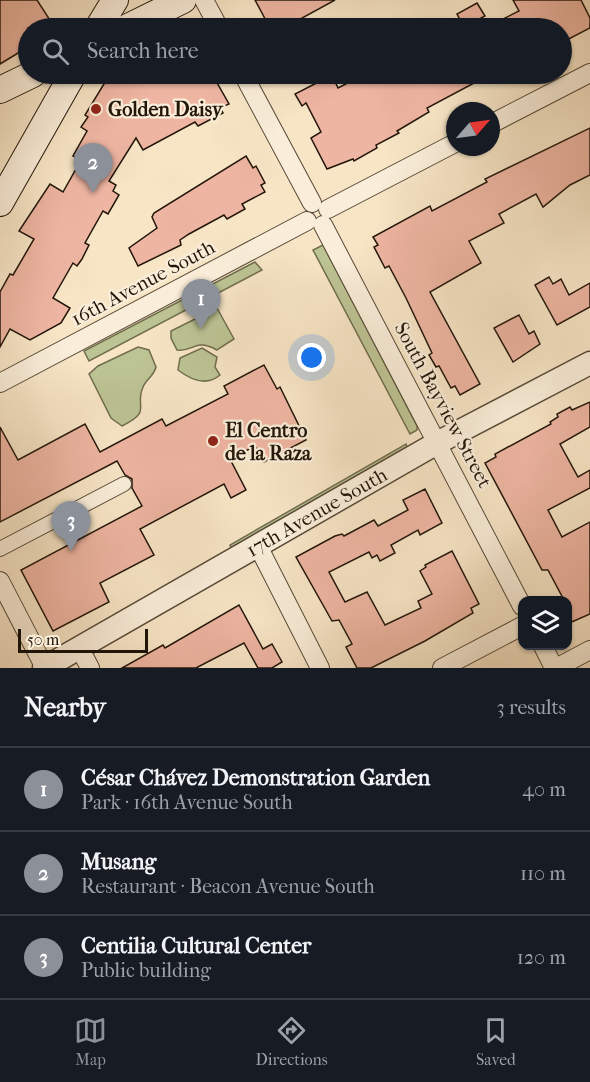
<!DOCTYPE html>
<meta charset="utf-8">
<style>
body{margin:0;font-family:"IM FELL French Canon",serif;background:#242831;color:#f1f3f6}
.controls{position:absolute;right:18px;bottom:18px;display:grid;overflow:hidden;border-radius:12px;box-shadow:0 2px 4px #0004}
.controls button{width:54px;height:54px;display:grid;place-items:center;padding:0;border:0;border-bottom:2px solid #363941;background:#171b24;color:#f1f3f6;font:30px sans-serif}
.compass{position:absolute;left:446px;top:102px;width:54px;height:54px;border-radius:50%;background:#171b24;box-shadow:0 2px 4px #0004;rotate:62deg}
.scale{position:absolute;left:18px;bottom:15px;width:130px;box-sizing:border-box;padding-left:6px;border:3px solid #221609;border-top:0;font-size:16px;line-height:21px;white-space:nowrap;color:#221609;-webkit-text-stroke:4px #faeeda;paint-order:stroke}
.you{position:absolute;left:312px;top:358px;width:21px;height:21px;margin:-15px;border:4px solid #fff;border-radius:50%;background:#1a73e8;box-shadow:0 0 0 9px #1a73e833}
.badge{display:grid;place-items:center;width:39px;height:39px;border-radius:50%;background:#8c9099;color:#fff;font-size:20px;font-weight:700}
.pin{position:absolute;translate:-50% -50px;filter:drop-shadow(0 2px 3px #0008)}
.pin::after{content:'';position:absolute;top:32px;width:21px;height:18px;background:inherit;clip-path:polygon(0 0,100% 0,50% 100%)}
.list{margin:0;padding:0;list-style:none}
h2{display:flex;justify-content:space-between;align-items:center;height:78px;margin:0;padding:0 24px;font-size:26px}
h2 small{font-size:20px;font-weight:400;color:#9ea1a6}
.list li{display:grid;grid-template-columns:39px 1fr auto;gap:18px;align-items:center;box-sizing:border-box;height:84px;padding:0 24px;border-top:2px solid #363941}
.list b{display:block;font-size:22px;white-space:nowrap}
.list p{margin:0;font-size:20px;white-space:nowrap;color:#9ea1a6}
.list em{font-size:20px;font-style:normal;color:#9ea1a6}
.icon{flex:none;width:33px;height:33px;fill:none;stroke:currentColor;stroke-width:2;stroke-linecap:round;stroke-linejoin:round}
.map{position:relative;flex:none;width:590px;height:668px;overflow:hidden}
.search{position:absolute;background:#171b24;box-shadow:0 2px 4px #0004;left:18px;right:18px;top:18px;height:66px;display:flex;align-items:center;gap:15px;box-sizing:border-box;padding:0 21px;border-radius:33px;color:#9ea1a6;font-size:22px}
.sheet{height:330px;background:#171b24}
nav{display:flex;justify-content:space-around;align-items:center;box-sizing:border-box;height:84px;border-top:2px solid #363941;background:#171b24;font-size:16px;color:#9ea1a6}
nav a{display:grid;justify-items:center;gap:3px}
nav .on{color:#8c9099}
.map>svg:first-child{display:block}
.green{fill:#bdc494;stroke:#706d4e;stroke-width:1.5}
.building{fill:#eeb5a2;stroke:#221609;stroke-width:1.5}
.lines{fill:none;stroke-linecap:round;stroke-linejoin:round}
.pedestrian-casing{stroke:#574a38;stroke-width:16}
.minor-casing{stroke:#574a38;stroke-width:20}
.tertiary-casing{stroke:#574a38;stroke-width:25}
.secondary-casing{stroke:#221609;stroke-width:28}
.pedestrian{stroke:#faeeda;stroke-width:14}
.minor{stroke:#faeeda;stroke-width:18}
.tertiary{stroke:#faeeda;stroke-width:22}
.secondary{stroke:#faeeda;stroke-width:26}
.poi-dot{fill:#8f2418;stroke:#faeeda;stroke-width:2}
.labels{text-anchor:middle;dominant-baseline:central;stroke-width:4.5;stroke-linejoin:round;paint-order:stroke}
.poi-label{font-size:20px;font-weight:bold;fill:#221609;stroke:#faeeda;text-anchor:start}
.street-label{font-size:20px;fill:#221609;stroke:#faeeda}
</style>
<div class="map">
<svg width="590" height="668" viewBox="0 0 590 668">
<rect width="100%" height="100%" fill="#f7e5c6"/>
<filter id="stains"><feTurbulence type="fractalNoise" baseFrequency=".00333" numOctaves="4"/><feColorMatrix values="0 0 0 0 .2 0 0 0 0 .09 0 0 0 0 .02 0 0 0 .5 -.17"/></filter>
<radialGradient id="worn" r=".72"><stop offset=".6" stop-color="#630" stop-opacity="0"/><stop offset="1" stop-color="#630" stop-opacity=".3"/></radialGradient>
<!-- green -->
<g class="green">
<path d="M323,245l94,181v4l-7,4 -97,-184z"/>
<path d="M255,262l7,8 -173,91 -5,-10z"/>
<path d="M217,308l17,31 -17,11c-23,-12 -22,2 -40,0l-6,-12v-7z"/>
<path d="M138,347l11,3 7,17c-2,9 -10,12 -13,20 -9,20 10,24 -21,39l-11,-8 -22,-44 9,-8z"/>
<path d="M202,348l15,9 -2,10 5,8c-14,12 -29,5 -42,-5l2,-12z"/>
<path d="M406,444l1,3 -176,101 -1,-3z"/>
</g>
<!-- building -->
<g class="building">
<path d="M0,0h37l18,28h-27v19l-28,17z"/>
<path d="M255,0h80l-44,24 2,4h-23z"/>
<path d="M513,0h68l9,18v10l-29,15v-15h-76l34,-17z"/>
<path d="M477,3l8,13 -21,11 -7,-13z"/>
<path d="M110,74h102l17,30 -9,4 3,5 -25,13 -3,-4 -52,28 -7,-12 -27,43 7,4 -3,6 6,4 -11,19 -5,-3 -18,32 4,2 -7,14 -5,7 -4,-3 -20,35 17,10 -9,15 -31,17 -20,-11 -10,18v-55l10,-18 3,1 21,-36 -15,-8 31,-47 13,8 18,-32 -8,-4 14,-25 -6,-4 7,-10 -3,-2z"/>
<path d="M365,74h126l-64,34 2,4 -32,19 2,2 -23,12 1,3 -23,13 -1,-2 -26,10 -16,-31 10,-6 -15,-29 -4,3 -7,-12 37,-19 6,13z"/>
<path d="M590,128v47l-20,10 -27,22 -7,-13 -37,20 5,9 -35,18 12,22 -51,29 50,92 -20,11 -5,-9 -4,2 -12,-22 -3,1 -7,-12 3,-2 -26,-55 -17,-32 -4,2 -11,-21 4,-2 -5,-8 57,-31 2,5 55,-29 -2,-3z"/>
<path d="M246,156l7,12 3,-2 9,17 -4,2 4,7 -23,12 3,5 -18,10 -3,-4 -35,19 -9,6 1,5 -43,21 -9,-18 28,-20 -5,-11 2,-4z"/>
<path d="M549,277l4,7 8,-5 8,16 21,-12v24l-33,18 -22,-40z"/>
<path d="M519,315l10,19 5,-3 6,13 -27,18 -19,-34z"/>
<path d="M264,365l13,24 3,-2 26,53 -42,22 -9,-16 -25,13 16,31 -15,8 -7,-14 -84,45 14,26 -54,28 9,19 -56,29 -32,-61 121,-64 -10,-18v-9l-7,-4 -8,-14 -117,61v-95l18,33 67,-36 15,28 62,-33 4,7 62,-32 -4,-8z"/>
<path d="M590,402v25l-30,17 18,33 12,-7v18l-42,22 14,27 28,-15v92l-23,10v-24h-3l-16,-30h-6l-57,-107 11,-6 -1,-3 56,-30 -1,-2 8,-5 -1,-3 13,-7 2,3z"/>
<path d="M425,489l17,34 -22,12 -2,-5 -27,15 4,8 -15,8 -3,-6 -5,3 -3,-6 -40,20 16,30 22,-10 18,33 36,-17 -3,-7 14,-7 -12,-23 6,-4 -1,-2 27,-14 27,53 -8,4 2,5 -48,28 -54,27h-14l-11,-21 6,-3 -13,-24 -7,1 -36,-64 39,-21 7,-2 2,2 30,-16 4,6 30,-16 -5,-10z"/>
<path d="M239,605l24,44 9,-5 10,18 -10,6h-14l-14,-25 -48,25h-74l41,-23 2,3z"/>
</g>
<g class="lines">
<defs>
<path id="pedestrian" d="M0,549l124,-65"/>
<g id="minor">
<path d="M204,0l15,28"/>
<path d="M243,74l69,129"/>
<path d="M491,124l99,-51"/>
<path d="M328,209l127,-66"/>
<path d="M323,225l199,381"/>
<path d="M0,383l307,-162"/>
<path d="M257,544l63,124"/>
<path d="M0,581l45,87"/>
<path d="M543,646l11,22"/>
<path d="M80,649l10,19"/>
<path d="M442,668l80,-42"/>
<path d="M556,668l34,-18"/>
</g>
<g id="tertiary">
<path id="s1" d="M44,668l393,-225 153,-80"/>
</g>
<g id="secondary">
<path d="M98,28l17,-28"/>
<path d="M126,28l57,-28"/>
<path d="M0,90l33,-16"/>
<path d="M0,203l73,-129"/>
</g>
</defs>
<!-- pedestrian casing -->
<use href="#pedestrian" class="pedestrian-casing"/>
<!-- minor casing -->
<use href="#minor" class="minor-casing"/>
<!-- tertiary casing -->
<use href="#tertiary" class="tertiary-casing"/>
<!-- secondary casing -->
<use href="#secondary" class="secondary-casing"/>
<!-- pedestrian -->
<use href="#pedestrian" class="pedestrian"/>
<!-- minor -->
<use href="#minor" class="minor"/>
<!-- tertiary -->
<use href="#tertiary" class="tertiary"/>
<!-- secondary -->
<use href="#secondary" class="secondary"/>
</g>
<!-- markers -->
<g class="poi-dot">
<circle cx="96" cy="109" r="6"/>
<circle cx="213" cy="441" r="6"/>
</g>
<g class="labels">
<!-- poi labels -->
<g class="poi-label">
<text x="108" y="109">Golden Daisy</text>
<text x="225" y="430">El Centro<tspan x="225" dy="23">de la Raza</tspan></text>
</g>
<!-- street labels -->
<g class="street-label">
<text transform="translate(143 283) rotate(-28)">16th Avenue South</text>
<text transform="translate(443 405) rotate(62)">South Bayview Street</text>
<text stroke="none"><textPath href="#s1" startOffset="314">17th Avenue South</textPath></text>
</g>
</g>
<rect width="100%" height="100%" filter="url(#stains)"/>
<rect width="100%" height="100%" fill="url(#worn)"/>
</svg>
<div class="controls">
<button><svg class="icon" aria-label="layers" viewBox="0 0 24 24"><path d="M12 4l9 5-9 5-9-5zM3 14l9 5 9-5"/></svg></button>
</div>
<svg class="compass" viewBox="-18 -18 36 36"><path d="M0-13l5 13h-10z" fill="#e53935"/><path d="M0 13l5-13h-10z" fill="#9ea1a6"/></svg>
<div class="scale">50 m</div>
<div class="you"></div>
<div class="pin badge" style="left:201px;top:329px">1</div>
<div class="pin badge" style="left:93px;top:193px">2</div>
<div class="pin badge" style="left:71px;top:551px">3</div>
<div class="search"><svg class="icon" aria-label="search" viewBox="0 0 24 24"><circle cx="10" cy="10" r="6"/><path d="M15 15l6 6"/></svg>Search here</div>
</div>
<section class="sheet">
<h2>Nearby<small>3 results</small></h2>
<ul class="list">
<li><span class="badge">1</span><div><b>César Chávez Demonstration Garden</b><p>Park · 16th Avenue South</p></div><em>40 m</em></li>
<li><span class="badge">2</span><div><b>Musang</b><p>Restaurant · Beacon Avenue South</p></div><em>110 m</em></li>
<li><span class="badge">3</span><div><b>Centilia Cultural Center</b><p>Public building</p></div><em>120 m</em></li>
</ul>
</section>
<nav>
<a class="on"><svg class="icon" aria-label="map" viewBox="0 0 24 24"><path d="M3 6l6-2 6 2 6-2v14l-6 2-6-2-6 2zM9 4v14M15 6v14"/></svg>Map</a>
<a><svg class="icon" aria-label="directions" viewBox="0 0 24 24"><path d="M12 3l9 9-9 9-9-9zM9 14v-3h6M13 9l2 2-2 2"/></svg>Directions</a>
<a><svg class="icon" aria-label="saved" viewBox="0 0 24 24"><path d="M7 4h10v16l-5-4-5 4z"/></svg>Saved</a>
</nav>
